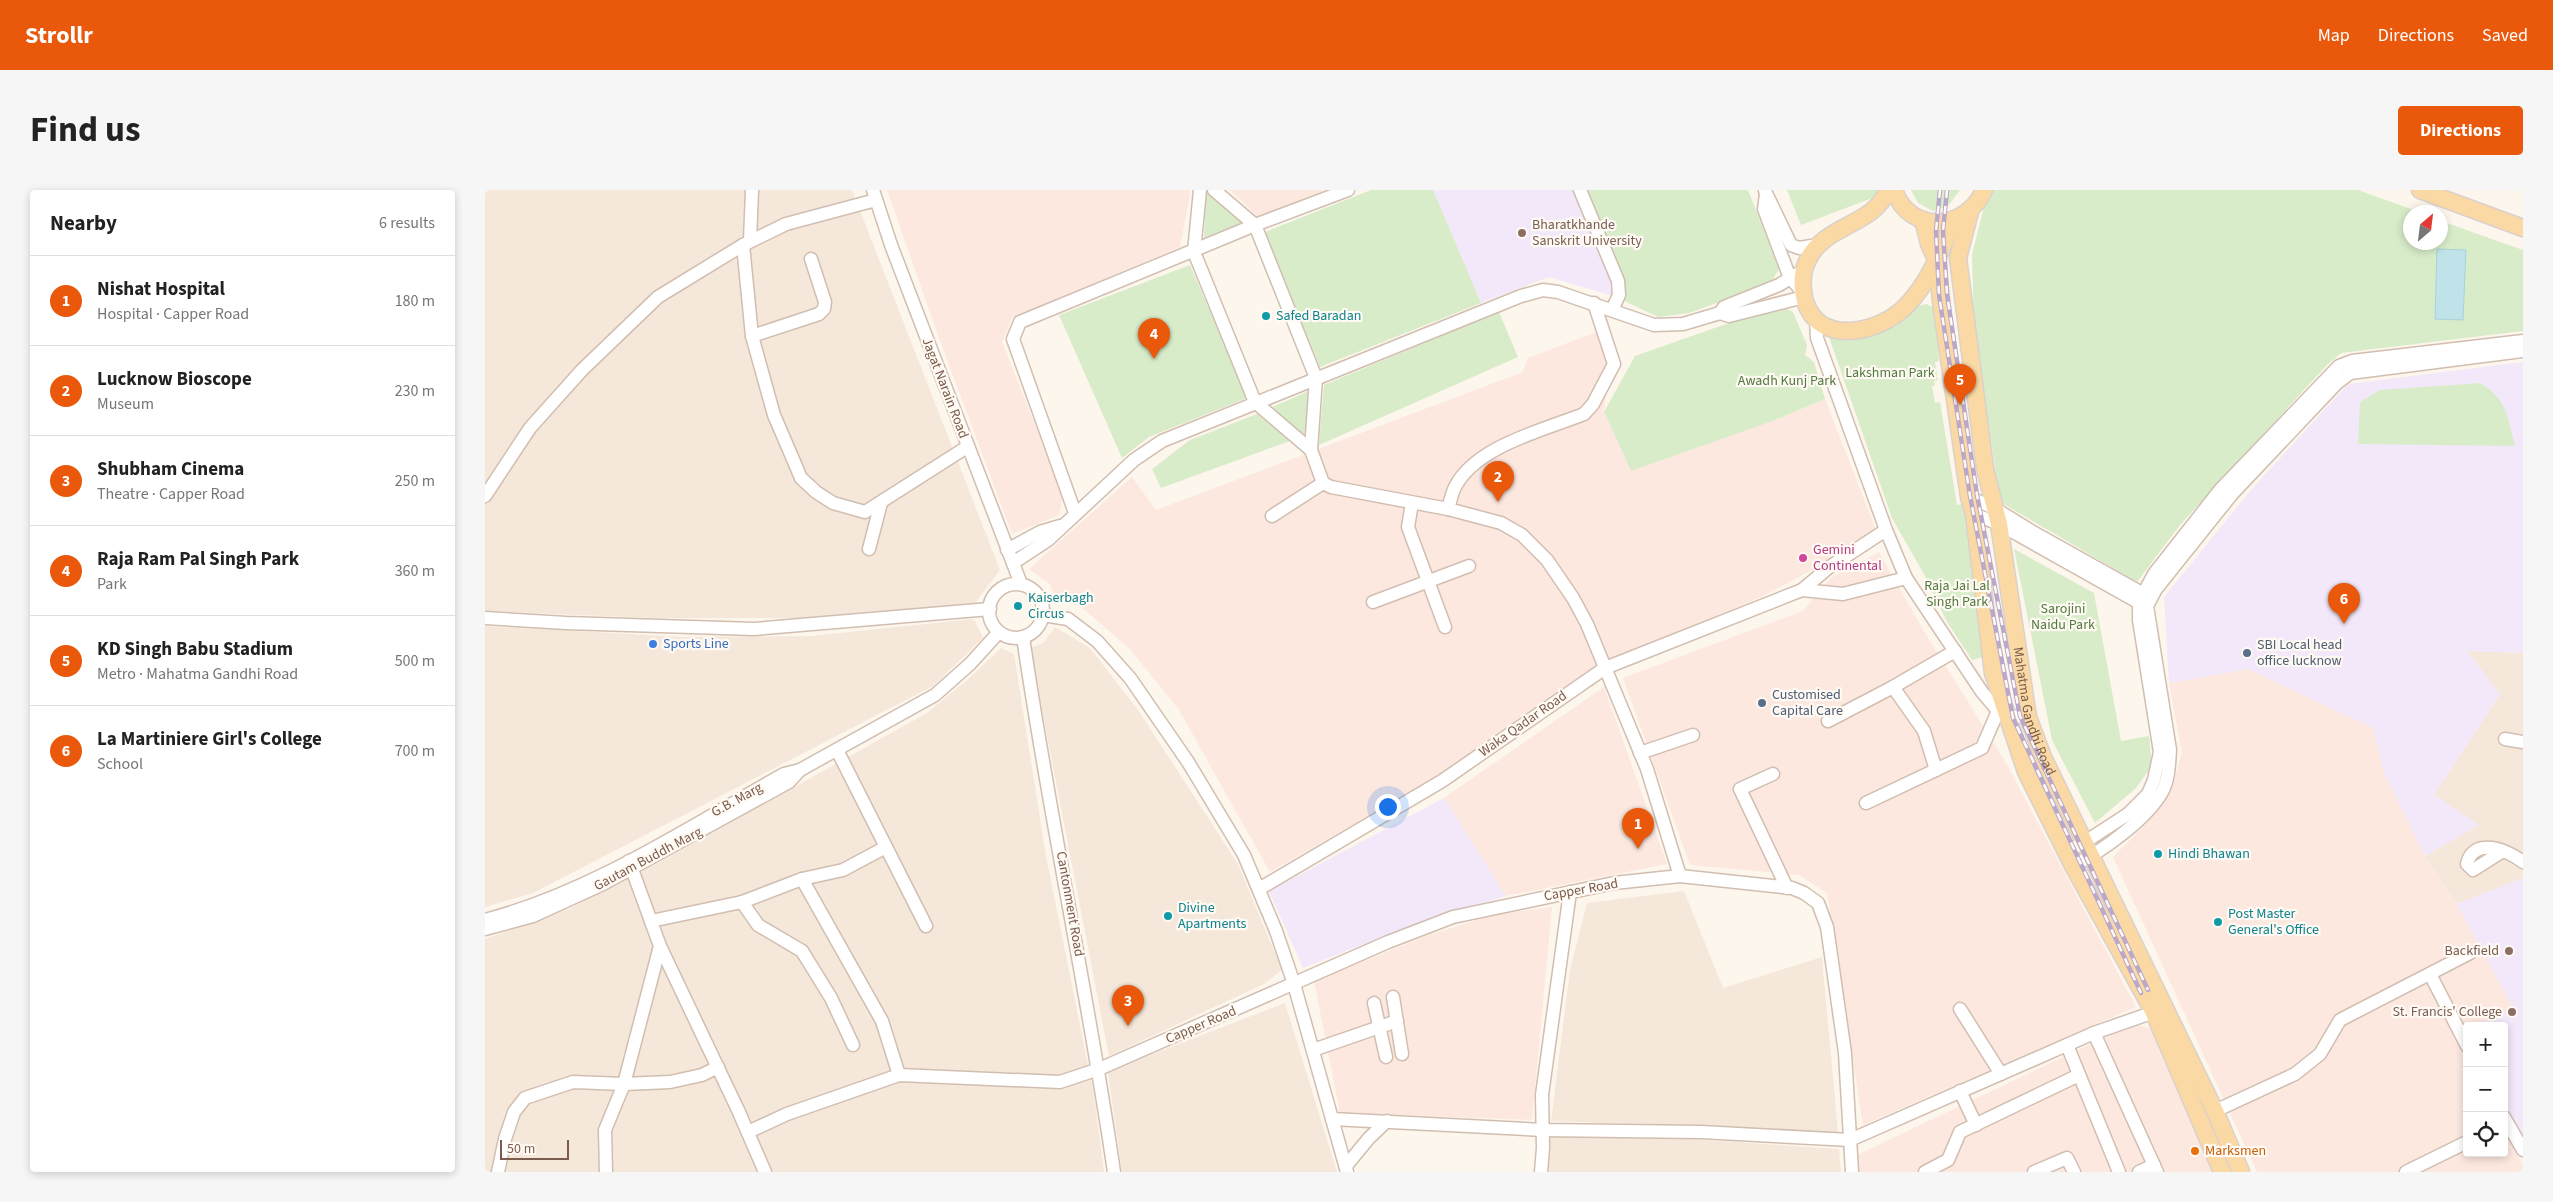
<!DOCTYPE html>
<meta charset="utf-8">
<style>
body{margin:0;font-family:"Source Sans 3",sans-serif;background:#f6f6f6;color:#222}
.controls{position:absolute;right:15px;bottom:15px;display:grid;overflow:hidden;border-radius:5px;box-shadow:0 2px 8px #0003}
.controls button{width:45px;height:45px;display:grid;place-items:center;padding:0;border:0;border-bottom:1px solid #e0e0e0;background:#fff;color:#222;font:25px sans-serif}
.compass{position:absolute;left:1918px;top:15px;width:45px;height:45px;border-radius:50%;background:#fff;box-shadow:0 2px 8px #0003;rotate:28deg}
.scale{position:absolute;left:15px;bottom:12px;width:69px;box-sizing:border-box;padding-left:5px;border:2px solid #7a5c4d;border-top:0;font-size:14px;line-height:18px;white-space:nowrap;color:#7a5c4d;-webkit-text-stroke:4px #fffaf3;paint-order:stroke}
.you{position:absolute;left:902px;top:616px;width:18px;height:18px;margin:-12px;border:4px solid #fff;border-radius:50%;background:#1a73e8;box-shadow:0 0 0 8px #1a73e833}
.badge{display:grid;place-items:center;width:32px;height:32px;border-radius:50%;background:#ea580c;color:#fff;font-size:16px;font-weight:700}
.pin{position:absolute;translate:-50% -41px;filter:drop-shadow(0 1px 2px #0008)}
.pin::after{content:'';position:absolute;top:26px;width:18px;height:15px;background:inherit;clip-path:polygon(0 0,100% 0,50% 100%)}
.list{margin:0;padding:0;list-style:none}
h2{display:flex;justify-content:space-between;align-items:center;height:65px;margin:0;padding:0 20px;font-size:21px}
h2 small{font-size:16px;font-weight:400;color:#767676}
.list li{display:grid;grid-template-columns:32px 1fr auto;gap:15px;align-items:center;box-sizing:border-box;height:90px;padding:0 20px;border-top:1px solid #e0e0e0}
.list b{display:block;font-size:19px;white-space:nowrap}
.list p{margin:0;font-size:16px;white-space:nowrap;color:#767676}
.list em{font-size:16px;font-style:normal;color:#767676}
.icon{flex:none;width:28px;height:28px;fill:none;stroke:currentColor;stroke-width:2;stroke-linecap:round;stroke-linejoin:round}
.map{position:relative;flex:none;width:2038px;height:982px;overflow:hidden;border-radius:5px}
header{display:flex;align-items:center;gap:30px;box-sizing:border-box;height:70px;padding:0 25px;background:#ea580c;color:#fff}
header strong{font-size:24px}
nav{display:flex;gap:28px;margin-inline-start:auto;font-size:18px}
.intro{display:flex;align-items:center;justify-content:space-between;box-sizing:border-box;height:120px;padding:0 30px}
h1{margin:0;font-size:35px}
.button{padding:12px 22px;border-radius:5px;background:#ea580c;color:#fff;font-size:18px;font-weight:700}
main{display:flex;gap:30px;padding:0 30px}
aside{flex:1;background:#fff;border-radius:5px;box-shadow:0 2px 8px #0003}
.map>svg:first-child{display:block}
.residential{fill:#f5e8da}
.commercial{fill:#fde8e0}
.education{fill:#f3e8fa}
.green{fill:#d8ecc9}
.water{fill:#bfe3e8;stroke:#a5d3da}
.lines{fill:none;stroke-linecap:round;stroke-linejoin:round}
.minor-casing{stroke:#d1beb0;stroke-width:15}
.major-casing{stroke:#dad1cd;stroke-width:19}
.minor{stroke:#fff;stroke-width:12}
.major{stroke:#fbd9a5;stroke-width:16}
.rail-casing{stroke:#b9a8c9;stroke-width:4.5}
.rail{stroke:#fffaf3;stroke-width:2.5;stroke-dasharray:8;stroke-linecap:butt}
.education-dot{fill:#8d6e63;stroke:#fffaf3;stroke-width:2}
.culture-dot{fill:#0f9aa8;stroke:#fffaf3;stroke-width:2}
.hotel-dot{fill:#d1479c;stroke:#fffaf3;stroke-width:2}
.shop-dot{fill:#3f7fe0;stroke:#fffaf3;stroke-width:2}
.service-dot{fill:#5c6f8a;stroke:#fffaf3;stroke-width:2}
.food-dot{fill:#e8710a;stroke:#fffaf3;stroke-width:2}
.labels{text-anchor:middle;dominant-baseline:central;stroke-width:4.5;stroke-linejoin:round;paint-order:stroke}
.education-label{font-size:14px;fill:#785e54;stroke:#fffaf3;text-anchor:end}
.culture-label{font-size:14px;fill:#0d838f;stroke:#fffaf3;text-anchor:start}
.park-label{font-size:14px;fill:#537a41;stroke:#fffaf3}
.street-label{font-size:14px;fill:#7a5c4d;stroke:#fffaf3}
.hotel-label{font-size:14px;fill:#b23c85;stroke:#fffaf3;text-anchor:start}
.shop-label{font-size:14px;fill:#366cbe;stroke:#fffaf3;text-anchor:start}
.service-label{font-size:14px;fill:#4e5e75;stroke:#fffaf3;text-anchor:start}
.food-label{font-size:14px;fill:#c56008;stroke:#fffaf3;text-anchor:start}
</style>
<header>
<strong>Strollr</strong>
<nav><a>Map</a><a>Directions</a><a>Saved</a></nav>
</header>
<div class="intro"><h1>Find us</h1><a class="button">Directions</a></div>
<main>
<aside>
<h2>Nearby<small>6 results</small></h2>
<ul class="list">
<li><span class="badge">1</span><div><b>Nishat Hospital</b><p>Hospital · Capper Road</p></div><em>180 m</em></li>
<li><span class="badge">2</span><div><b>Lucknow Bioscope</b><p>Museum</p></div><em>230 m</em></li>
<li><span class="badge">3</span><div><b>Shubham Cinema</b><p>Theatre · Capper Road</p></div><em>250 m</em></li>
<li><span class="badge">4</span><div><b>Raja Ram Pal Singh Park</b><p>Park</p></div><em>360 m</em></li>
<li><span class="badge">5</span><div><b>KD Singh Babu Stadium</b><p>Metro · Mahatma Gandhi Road</p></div><em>500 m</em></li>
<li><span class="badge">6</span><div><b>La Martiniere Girl's College</b><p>School</p></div><em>700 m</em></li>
</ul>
</aside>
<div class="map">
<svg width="2038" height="982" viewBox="0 0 2038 982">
<rect width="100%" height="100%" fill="#fdf6ec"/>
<!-- residential -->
<g class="residential">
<path d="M0,0h367l148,380 -25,33 -176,15h-147l-167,-7z"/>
<path d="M489,429l9,19 -50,48 -400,207 -48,14v-281l199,11 127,-1z"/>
<path d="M570,437l35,21 48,62 100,154 44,106 -18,14 -155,72 -79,-408 13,-5z"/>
<path d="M516,458l13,6 32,202 48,239 10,77h-619v-233l83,-30 94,-48 265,-148 40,-33z"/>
<path d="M1982,461l56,2v225l-66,26 -32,-48 53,-31 -44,-30 66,-101z"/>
<path d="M1199,701l39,97 99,-31 16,175 -287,-11 19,-151 17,-67z"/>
<path d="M800,813l52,169h-215l-14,-101z"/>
<path d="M1065,940l289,19 2,23h-293z"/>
</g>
<!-- commercial -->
<g class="commercial">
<path d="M402,0h302l1,5 -10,52 -168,71 -10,24 61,153 -4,20 -47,19 -73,-196z"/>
<path d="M745,0h97l-69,27z"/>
<path d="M1114,141l10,41 -5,40 27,59 139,-49 55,-23 53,136 -117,62 -147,62 -64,39 -110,77 -170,97 -91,-162 -50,-62 -50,-43 -21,-3 -9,-19 -20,-14 103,-92 24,33 367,-138 5,-14z"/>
<path d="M1394,362l46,81 81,130 130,244 -273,118 -36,-232 -28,-18 -109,-10 -67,-187 180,-67 28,-33z"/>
<path d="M1763,479l125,59 11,45 41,83 32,48 55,102 -37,20h-8v4l-12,5 12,23v95h37v-24l19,36v7h-266l-144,-315 40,-40 19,-29 10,-35 -13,-70z"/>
<path d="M1119,497l63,177 -161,32 -62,-98z"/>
<path d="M1067,717l-20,213 -192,-7 -26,-132 115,-46 63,-20z"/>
<path d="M1647,834l20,5 62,143h-356l-3,-16z"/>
</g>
<!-- education -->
<g class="education">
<path d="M948,0h144l39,107 -67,-20 -68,26z"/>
<path d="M2038,172v291l-56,-2 33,43 -66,101 45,30 -54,31 -41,-83 -11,-45 -125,-59 -79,14 -5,-86 86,-106 98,-107z"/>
<path d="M959,608l62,98 -106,34 -97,38 -34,-77z"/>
<path d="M2038,688v259l-19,-35v-76h-29l37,-20 -55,-102z"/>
</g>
<!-- green -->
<g class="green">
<path d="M721,0l38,33 -40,18z"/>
<path d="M886,0h62l48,113 -161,64 -55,-135z"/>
<path d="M1092,0h171l31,79 -9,15 -81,29 -31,4 -42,-20z"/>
<path d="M1302,0h95l-2,5 -79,30z"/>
<path d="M1426,0h49l-12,16 -15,5 -15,-8z"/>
<path d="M1503,0h370l61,22h-8v30h30v-21l82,29v81l-182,22 -15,13 -146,159 -43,57 -137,-80 -26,-177 -2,-70z"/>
<path d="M705,75l57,133 -98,39 -27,21 -63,-143z"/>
<path d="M1442,114l8,5 4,52 -4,1 3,18 -4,1 1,5h-3l3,17 5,-1 17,103 9,-1 18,153 -12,3 -25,-38 -22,-46 -33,-58 -63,-181 22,2 46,-14 20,-19z"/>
<path d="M1295,115l13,7 14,33 -2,10 9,7 11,37 -55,23 -139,49 -27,-59 31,-56z"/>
<path d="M1014,122l19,45 -199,88 5,-60z"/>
<path d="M1995,193c27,16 28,35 35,63l-157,-2 2,-42 20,-12z"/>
<path d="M826,200l-2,41 -9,5 -30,-28z"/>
<path d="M772,224l33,27 -129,47 -9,-19 38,-29z"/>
<path d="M1529,359l80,44 27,148 28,-5 3,30 -16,22 -41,35 -43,-83z"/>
</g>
<!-- water -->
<path class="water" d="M1952,59l29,1 -3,70 -28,-1z"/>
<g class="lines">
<defs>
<g id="minor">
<path d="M388,0l18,55 130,339"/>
<path d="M715,0l-6,62 61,150 56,48"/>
<path d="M729,0l41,35 61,153 -5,72 12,33 8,4 117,22 53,14 21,12 25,25 26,38 14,26 60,145 33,107"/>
<path d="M1095,0l38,91 1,14 -7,15"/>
<path d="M1280,1l26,54 8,3 19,-3"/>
<path d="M1281,4l-2,15 26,69 13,14"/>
<path d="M265,51l2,-51"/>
<path d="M258,55l9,91 22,79 27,63 15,14 17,11 32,9 102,-65"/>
<path d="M1235,123l4,-6 55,-22 18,-11"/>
<path d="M1331,130l1,18 69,192 20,48 76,114 16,19 9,5 21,1"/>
<path d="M267,146l67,-22 5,-5 1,-7 -14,-43"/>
<path d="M0,306l45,-68 52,-58 76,-73 85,-52 43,-21 90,-24"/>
<path d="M1484,307l25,11 37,23 118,66"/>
<path d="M927,313l-4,24 37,100"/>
<path d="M963,319c2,-7 4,-16 7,-22 21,-41 89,-57 129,-73l9,-10 21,-40 -20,-61"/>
<path d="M590,323l-62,-174 7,-17 235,-97 93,-35"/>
<path d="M1489,324l25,10 146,82"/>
<path d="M787,326l51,-33"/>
<path d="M384,359l12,-46"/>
<path d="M522,360l33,-18 20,-6"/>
<path d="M528,373l35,-23 86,-80 28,-19 359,-145 22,-6 15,2 96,33 29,-1 37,-11 9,3 75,-19"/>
<circle cx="531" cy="421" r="27"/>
<path d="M1317,400l41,4 63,-16"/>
<path d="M888,412l96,-36"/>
<path d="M558,425l25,4 29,22 33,37 58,84 56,93 32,76 18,53 53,188"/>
<path d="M0,428l81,5 188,6 236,-20"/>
<path d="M538,447c26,179 65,356 91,535"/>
<path d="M1408,497l62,-36"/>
<path d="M1343,531l65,-34 31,44 12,39"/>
<path d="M2020,549l18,3"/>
<path d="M352,560l89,176"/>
<path d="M1155,563l53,-18"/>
<path d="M1288,584l-33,15 47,99"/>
<path d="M1381,613l116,-55 16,-37"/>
<path d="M2018,661l-30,19 -6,-6c6,-28 41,-14 56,-2"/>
<path d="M1581,662l19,-10 43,-28 20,-20 6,-14 6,-28 -21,-132v-18l15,-28 66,-84 119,-124 13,-5 171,-20"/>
<path d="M1588,676c29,-15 73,-46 89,-74 7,-13 7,-28 8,-42l-23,-144 9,-17 76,-95 105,-111 13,-10 173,-22"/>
<path d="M317,689l80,142 17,54"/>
<path d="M774,699l183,-108 163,-113 197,-78 26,-22 58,-38"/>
<path d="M257,712l16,23 44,26 29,47 22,47"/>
<path d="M0,730c107,-28 204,-93 299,-146l16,-4 135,-75 35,-31 29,-32"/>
<path d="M166,731l91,-19 60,-23 41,-9 43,-23"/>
<path d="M0,739l48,-13 70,-32 186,-102 11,-12"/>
<path d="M175,756l78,164 27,62"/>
<path d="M1945,784l37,72"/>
<path d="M908,807l9,57"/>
<path d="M889,813l12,54"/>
<path d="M1475,819l41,65"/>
<path d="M1609,843l63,139"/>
<path d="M1582,855l52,127"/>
<path d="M828,860l84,-29"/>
<path d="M1475,901l16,34"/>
<path d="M1730,921l80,-37 25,-20 20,-34 130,-67"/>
<path d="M2019,927l19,33"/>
<path d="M847,929l211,11 158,2 149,8 244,-107 66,-23"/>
<path d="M263,942l39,-18 112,-39 161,7 39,-13 289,-127 65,-25 161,-34 66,-7 112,12 12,5 14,10 9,24 18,126 7,119"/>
<path d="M861,976l23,-28 18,-17"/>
<path d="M13,982l7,-33 9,-27 11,-14 48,-16 51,2 46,-2 32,-7 16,-8"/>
<path d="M121,982l-1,-42 19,-46 36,-138 -31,-85"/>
<path d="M1056,982l2,-24 -1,-53 28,-203"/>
<path d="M1440,982l23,-12 12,-28 119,-57"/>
<path d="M1549,982l33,-14 7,14"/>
<path d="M1654,982l15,-7"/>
<path d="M1921,982l61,-30"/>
</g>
<g id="major">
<path d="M1403,0c-16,38 -67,34 -82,74 -5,12 -4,25 -1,37 14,46 75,32 101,5 23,-23 35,-55 47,-86"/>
<path d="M1409,0c16,45 72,41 90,0"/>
<path d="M1935,0l103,38"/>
<path id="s1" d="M1485,22l-12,46 27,211 14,55 29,193 15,40 172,354 26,61"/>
<path d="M1438,30l6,24 8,17 5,49 27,187 5,17 19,159 33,99 47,94 81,147 68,159"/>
</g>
</defs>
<!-- minor casing -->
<use href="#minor" class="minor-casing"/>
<!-- major casing -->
<use href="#major" class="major-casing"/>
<!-- minor -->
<use href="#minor" class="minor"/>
<!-- major -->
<use href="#major" class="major"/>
<defs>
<g id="rail">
<path d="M1455,0l-4,41 3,64 31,201 43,222 128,275"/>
<path d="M1462,0l-4,41 4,63 30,201 43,221 128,274"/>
</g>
</defs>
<!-- rail casing -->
<use href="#rail" class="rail-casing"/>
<!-- rail -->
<use href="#rail" class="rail"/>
</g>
<!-- markers -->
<g class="education-dot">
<circle cx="1037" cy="43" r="5"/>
<circle cx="2024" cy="761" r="5"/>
<circle cx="2027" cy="822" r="5"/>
</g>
<g class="culture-dot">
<circle cx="781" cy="126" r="5"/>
<circle cx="533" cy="416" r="5"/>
<circle cx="1673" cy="664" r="5"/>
<circle cx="683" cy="726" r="5"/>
<circle cx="1733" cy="732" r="5"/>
</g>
<circle class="hotel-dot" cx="1318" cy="368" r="5"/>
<circle class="shop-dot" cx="168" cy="454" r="5"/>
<g class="service-dot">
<circle cx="1762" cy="463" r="5"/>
<circle cx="1277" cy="513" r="5"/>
</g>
<circle class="food-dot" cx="1710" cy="961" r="5"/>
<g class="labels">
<!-- education labels -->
<g class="education-label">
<text x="1047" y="35" text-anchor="start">Bharatkhande<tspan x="1047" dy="16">Sanskrit University</tspan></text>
<text x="2014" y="761">Backfield</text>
<text x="2017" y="822">St. Francis' College</text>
</g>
<!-- culture labels -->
<g class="culture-label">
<text x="791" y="126">Safed Baradan</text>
<text x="543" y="408">Kaiserbagh<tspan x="543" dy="16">Circus</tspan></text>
<text x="1683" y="664">Hindi Bhawan</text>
<text x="693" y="718">Divine<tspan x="693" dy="16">Apartments</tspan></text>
<text x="1743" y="724">Post Master<tspan x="1743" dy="16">General's Office</tspan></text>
</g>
<!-- park labels -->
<g class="park-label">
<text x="1405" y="183">Lakshman Park</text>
<text x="1302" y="191">Awadh Kunj Park</text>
<text x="1472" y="396">Raja Jai Lal<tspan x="1472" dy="16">Singh Park</tspan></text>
<text x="1578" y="419">Sarojini<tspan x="1578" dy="16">Naidu Park</tspan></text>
</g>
<!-- street labels -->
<g class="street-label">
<text transform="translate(460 198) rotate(69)">Jagat Narain Road</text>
<text stroke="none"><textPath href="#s1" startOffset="508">Mahatma Gandhi Road</textPath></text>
<text transform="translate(1038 534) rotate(-35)">Waka Qadar Road</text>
<text transform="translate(252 610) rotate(-29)">G.B. Marg</text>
<text transform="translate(163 669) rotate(-28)">Gautam Buddh Marg</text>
<text transform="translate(1096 700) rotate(-10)">Capper Road</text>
<text transform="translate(585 714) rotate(80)">Cantonment Road</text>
<text transform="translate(716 835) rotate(-23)">Capper Road</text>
</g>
<!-- hotel labels -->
<g class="hotel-label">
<text x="1328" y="360">Gemini<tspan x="1328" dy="16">Continental</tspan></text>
</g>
<!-- shop labels -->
<g class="shop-label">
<text x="178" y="454">Sports Line</text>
</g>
<!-- service labels -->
<g class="service-label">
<text x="1772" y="455">SBI Local head<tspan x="1772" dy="16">office lucknow</tspan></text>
<text x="1287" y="505">Customised<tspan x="1287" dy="16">Capital Care</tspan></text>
</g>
<!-- food labels -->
<g class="food-label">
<text x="1720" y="961">Marksmen</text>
</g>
</g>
</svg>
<div class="controls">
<button>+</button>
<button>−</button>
<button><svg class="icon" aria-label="locate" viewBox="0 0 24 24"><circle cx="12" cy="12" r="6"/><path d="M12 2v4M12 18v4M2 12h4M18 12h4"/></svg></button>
</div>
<svg class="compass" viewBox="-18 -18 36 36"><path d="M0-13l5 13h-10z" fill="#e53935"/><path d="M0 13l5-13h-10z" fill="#767676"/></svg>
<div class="scale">50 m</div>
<div class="you"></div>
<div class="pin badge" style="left:1153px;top:659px">1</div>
<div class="pin badge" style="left:1013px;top:312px">2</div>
<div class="pin badge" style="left:643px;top:836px">3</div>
<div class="pin badge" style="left:669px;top:169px">4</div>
<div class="pin badge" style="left:1475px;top:215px">5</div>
<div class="pin badge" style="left:1859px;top:434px">6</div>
</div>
</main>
